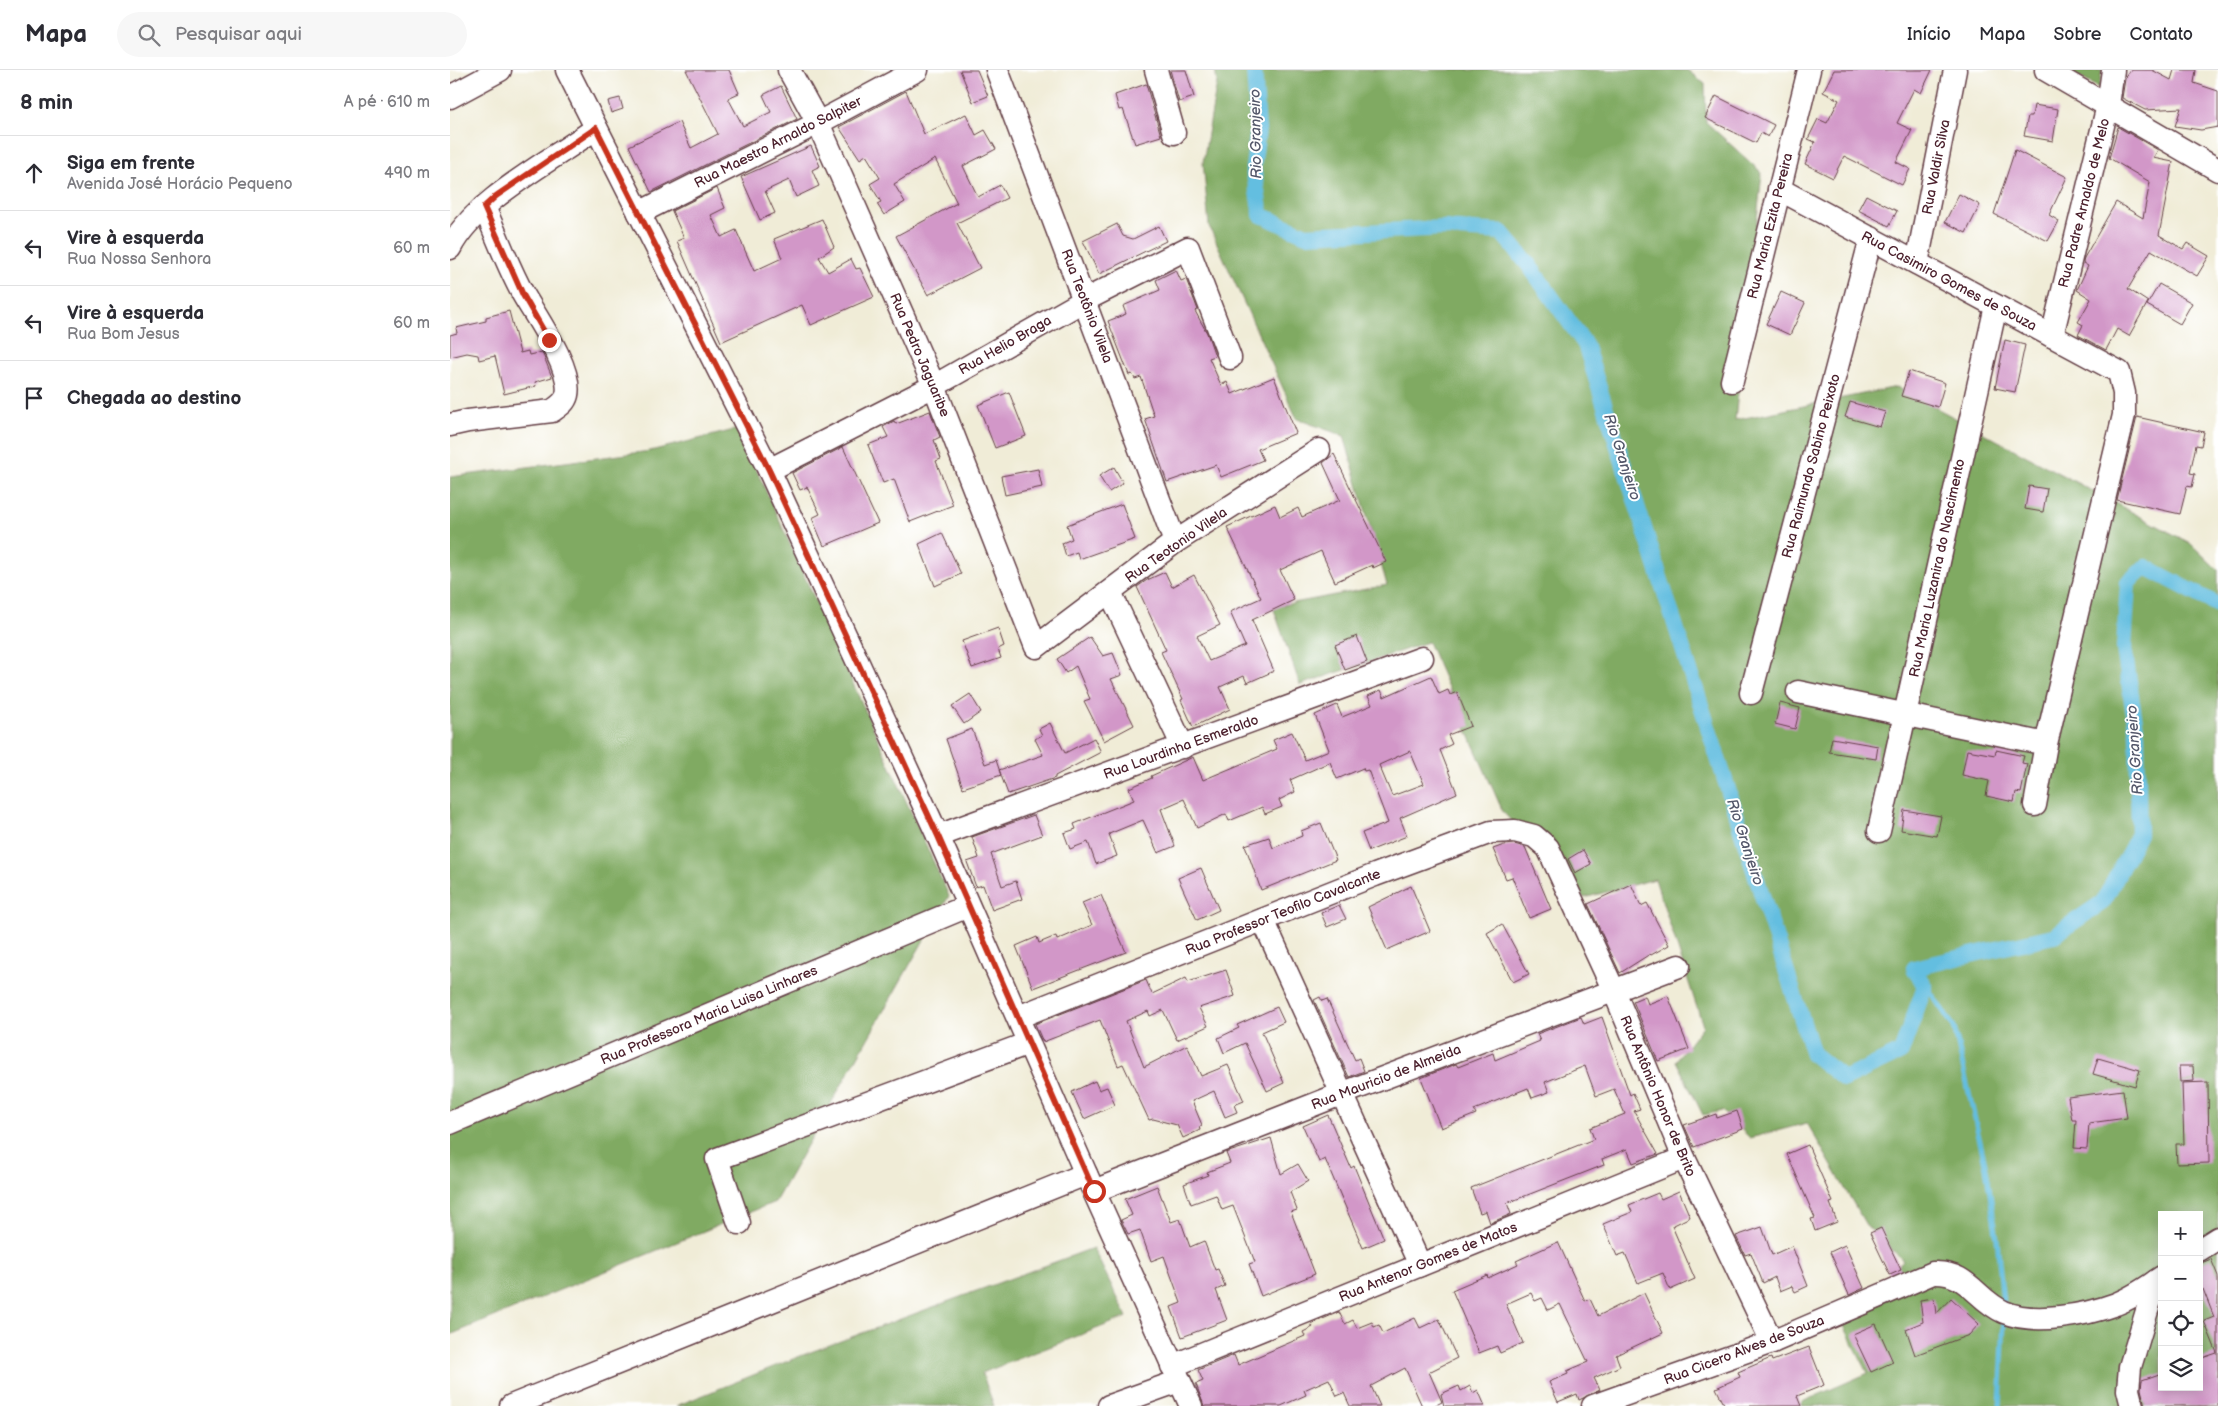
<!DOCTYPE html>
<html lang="pt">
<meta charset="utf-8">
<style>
body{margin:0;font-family:"Balsamiq Sans",sans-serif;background:#f7f7f7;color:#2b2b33}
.controls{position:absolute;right:15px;bottom:15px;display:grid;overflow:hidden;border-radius:0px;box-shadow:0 2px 12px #0003}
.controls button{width:45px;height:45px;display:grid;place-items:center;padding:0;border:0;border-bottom:1px solid #e1e1e2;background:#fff;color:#2b2b33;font:25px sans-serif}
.stop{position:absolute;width:15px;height:15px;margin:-11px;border:4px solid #c8321e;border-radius:50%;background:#fff}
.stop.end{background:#c8321e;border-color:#fff;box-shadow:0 1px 5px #0008}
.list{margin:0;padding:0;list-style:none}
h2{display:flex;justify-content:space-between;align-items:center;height:65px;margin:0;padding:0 20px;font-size:21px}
h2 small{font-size:16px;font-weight:400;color:#7c7c81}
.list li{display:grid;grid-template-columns:32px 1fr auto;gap:15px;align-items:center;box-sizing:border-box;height:75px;padding:0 20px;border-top:1px solid #e1e1e2}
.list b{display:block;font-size:19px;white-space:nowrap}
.list p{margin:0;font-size:16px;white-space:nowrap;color:#7c7c81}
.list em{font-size:16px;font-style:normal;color:#7c7c81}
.icon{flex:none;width:28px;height:28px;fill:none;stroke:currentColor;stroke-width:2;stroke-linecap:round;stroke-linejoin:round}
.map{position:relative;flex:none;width:1768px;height:1336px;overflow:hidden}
header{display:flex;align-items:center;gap:30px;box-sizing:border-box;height:70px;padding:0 25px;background:#fff;border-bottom:1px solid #e1e1e2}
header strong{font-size:24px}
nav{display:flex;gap:28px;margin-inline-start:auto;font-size:18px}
.search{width:350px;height:45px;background:#f7f7f7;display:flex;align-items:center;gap:12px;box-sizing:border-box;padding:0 18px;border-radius:28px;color:#7c7c81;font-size:19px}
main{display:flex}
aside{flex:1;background:#fff}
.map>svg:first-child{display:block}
.forest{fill:#80aa62;stroke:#656446;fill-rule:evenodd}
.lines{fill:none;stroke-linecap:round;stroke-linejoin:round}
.stream{stroke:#63bee0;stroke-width:5}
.canal{stroke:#63bee0;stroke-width:16}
.building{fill:#d297c8;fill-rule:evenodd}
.minor-casing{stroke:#633e45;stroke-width:25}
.minor{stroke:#fff;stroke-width:22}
.route{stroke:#c8321e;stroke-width:6}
.labels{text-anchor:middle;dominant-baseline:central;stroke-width:4;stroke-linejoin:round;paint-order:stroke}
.street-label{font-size:14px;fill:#4a1f2b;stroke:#fff}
.water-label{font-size:15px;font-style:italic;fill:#53576a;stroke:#fff}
</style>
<header>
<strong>Mapa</strong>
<div class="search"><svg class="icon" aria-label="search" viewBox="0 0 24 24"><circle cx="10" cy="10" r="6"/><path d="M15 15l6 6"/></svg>Pesquisar aqui</div>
<nav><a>Início</a><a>Mapa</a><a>Sobre</a><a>Contato</a></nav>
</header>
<main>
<aside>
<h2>8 min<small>A pé · 610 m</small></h2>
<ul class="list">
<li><svg class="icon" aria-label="ahead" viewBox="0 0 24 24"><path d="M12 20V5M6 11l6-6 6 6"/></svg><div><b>Siga em frente</b><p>Avenida José Horácio Pequeno</p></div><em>490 m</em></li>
<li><svg class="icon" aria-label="left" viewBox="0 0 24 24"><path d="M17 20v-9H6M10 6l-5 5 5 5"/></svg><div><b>Vire à esquerda</b><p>Rua Nossa Senhora</p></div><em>60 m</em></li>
<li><svg class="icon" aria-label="left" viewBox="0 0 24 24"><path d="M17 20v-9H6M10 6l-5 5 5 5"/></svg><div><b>Vire à esquerda</b><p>Rua Bom Jesus</p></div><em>60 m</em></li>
<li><svg class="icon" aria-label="arrive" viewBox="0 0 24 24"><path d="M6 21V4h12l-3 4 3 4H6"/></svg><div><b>Chegada ao destino</b></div></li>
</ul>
</aside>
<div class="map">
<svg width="1768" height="1336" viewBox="0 0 1768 1336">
<rect width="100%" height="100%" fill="#fff"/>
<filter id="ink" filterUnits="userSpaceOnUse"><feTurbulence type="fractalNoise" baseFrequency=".02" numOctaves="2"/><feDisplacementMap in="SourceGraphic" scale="10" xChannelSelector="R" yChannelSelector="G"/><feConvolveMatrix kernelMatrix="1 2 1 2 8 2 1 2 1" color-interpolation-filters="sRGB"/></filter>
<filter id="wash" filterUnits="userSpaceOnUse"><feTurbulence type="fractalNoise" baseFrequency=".0096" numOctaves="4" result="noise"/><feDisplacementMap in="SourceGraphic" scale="20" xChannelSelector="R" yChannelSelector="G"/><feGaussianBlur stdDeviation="1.12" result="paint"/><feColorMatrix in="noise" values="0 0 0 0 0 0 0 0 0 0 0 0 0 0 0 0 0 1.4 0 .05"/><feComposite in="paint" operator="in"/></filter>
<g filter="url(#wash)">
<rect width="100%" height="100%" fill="#f0ecd7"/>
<!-- forest -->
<g class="forest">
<path d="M765,0h472l18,14 1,38 56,51 -27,247 162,-33 293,156 28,27v836h-416v-4l66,-29 -25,-49 60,-64 -37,-35 -59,-102 -57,15 -28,-27 -19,4 -27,-54 27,-35 -48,-147 -71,19 -81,-86 -75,-170 -128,43 -27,-78 114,-22 -43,-149 -47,-17 -88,-193 -6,-64 14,-80zM1712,1145h37v172h-37z"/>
<path d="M1617,0h35l-3,18z"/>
<path d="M288,359l211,467 -174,306 -325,133v-858l200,-26z"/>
<path d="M643,1178l34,69 -145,56 12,33h-318l132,-53z"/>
</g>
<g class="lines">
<!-- stream -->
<g class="stream">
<path d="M1464,898l40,59 32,141 11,71 6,64"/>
<path d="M1550,1336l4,-87"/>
</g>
<!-- canal -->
<path class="canal" d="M804,0l4,59 -5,39 8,47 45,20 139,-7 56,4 27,32 57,80 228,710 31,25 57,-27 24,-66 -11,-18 139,-32 50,-34 36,-68 -2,-99 -13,-87 4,-66 18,-15 72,38"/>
</g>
<g id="blocks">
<!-- building -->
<g class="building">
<path d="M236,0h43l10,23 -11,5 15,28 28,-14 -8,-17 18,-9 16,33 -146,73 -22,-46 50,-24 12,26 27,-14z"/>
<path d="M510,0h17l11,26 -15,6z"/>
<path d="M720,0h16l8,27 -15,5z"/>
<path d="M1384,0h98l-11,23 -7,-4 -17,34 15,7 -16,32 14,7 -8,16 -58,-29 -11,22 -28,-14 10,-22 -7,-3 10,-20 9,4 12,-23 -16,-8z"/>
<path d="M1680,0h22l19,10 3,-10h22l-2,13 24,8v36l-17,3 -26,-4 6,-18 -36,2 -23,-12 3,-19z"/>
<path d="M696,14l15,52 -26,8 -12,-35 -4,1 -4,-15z"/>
<path d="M456,21l18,43 42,-20 10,21 9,-5 11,19 -33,17 15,31 22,-12 7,13 -50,25 23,45 -52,27 -32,-59 61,-33 -22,-44 -41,25 11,18 -21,13 -7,-11 4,-2 -11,-18 10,-6 -14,-23 -6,4 -21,-32z"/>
<path d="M1266,26l58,29 -6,12 -7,-4 -5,10 -51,-25z"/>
<path d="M170,28l3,11 -12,4 -3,-12z"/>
<path d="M1584,35l24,4 -5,32 -29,-5 4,-20h4z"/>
<path d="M1668,57l40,23 -5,8 20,4 -14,73 24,14 4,-6 22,13 -12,20 -46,-26 -23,39 20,13 -19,34 -12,-7 -11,21 -28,-15 5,-10 -5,-3 13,-23 -14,-9 11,-24 -5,-3 1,-5 32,-56 27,16 7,-36 -41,-24z"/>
<path d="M361,76l9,20 -8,4 7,16 -23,11 -7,-17 -24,11 10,22 -15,7 -19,-43z"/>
<path d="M1565,80l52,27 -18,38 10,6 -11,20 -54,-27z"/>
<path d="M267,118l8,20 -14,7 10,22 15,-7 18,41 28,-13 -8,-19 48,-20 12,28 -15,10 9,15 23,-13 5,10 4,-1 14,29 -63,28 -9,-20 -81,37 -44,-101 7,-3 -12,-27z"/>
<path d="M1509,124l21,11 -14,28 -21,-11z"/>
<path d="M1416,125l31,16 -8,15 -31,-16z"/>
<path d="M667,154l6,12 10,3 26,-13 7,15 -67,33 -16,-33z"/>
<path d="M726,200l5,11 5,-2 12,31 -3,1 12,22 8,23 -6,2 12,27 6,-3 5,12 42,-17 22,56 -38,16 5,11 -42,17 -5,-12 -49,17 -22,-63 9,-3 -13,-39 -6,2 -3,-5 -3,1 -21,-54 18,-7 -3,-8 37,-16 -4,-10z"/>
<path d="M1709,214l33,19 -12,21 -33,-19z"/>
<path d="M1331,222l24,11 -15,32 -24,-11z"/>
<path d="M59,241l11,42 8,-2 1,4 13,-3 10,25 -17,5 1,4 -32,8 -9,-38 -16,4 -1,-5 -11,-2 -17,4v-22l7,-2 -1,-5 30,-7v-4z"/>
<path d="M1555,270l20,5 -10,47 -20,-4z"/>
<path d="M1459,301l36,12 -7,24 -37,-11z"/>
<path d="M559,322l17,44 -31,12 -17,-43z"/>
<path d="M1400,332l35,10 -5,15 -35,-10z"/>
<path d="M480,341l10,26 -6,3 7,19 -5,2 17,44 -43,17 -16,-43 -11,4 -15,-38 20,-8 -5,-10 11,-6 2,3z"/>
<path d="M1687,347l67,15 -3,14 -5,-1 -6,28 5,1 -3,13 -5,-1 -7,28 -63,-14z"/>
<path d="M393,377l35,76 -54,23 -12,-28 8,-4 -13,-27 -7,3 -8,-17z"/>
<path d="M884,384l52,108 -13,6 -1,-3 -37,17 -14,-31 -41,19 14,30 -42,20 22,51 -27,12 -3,-7 -24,11 10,22 -37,18 -12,-27 2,-1 -22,-47 5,-2 -29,-63 10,-7 18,-8 7,15 22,-12 26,50 -23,11 12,25 36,-15 -15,-34 31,-14 -34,-71 48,-22 5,12 18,-9 4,9 38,-17 -17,-37z"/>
<path d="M664,397l9,16 -14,9 -10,-16z"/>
<path d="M588,399l4,18 -37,8 -4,-19z"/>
<path d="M1579,416l18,3 -4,23 -18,-3z"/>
<path d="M672,434l13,35 -56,20 -2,-7 -11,4 -4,-13 10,-4 -5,-14z"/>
<path d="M492,463l19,41 -26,12 -16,-42z"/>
<path d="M548,558l6,18 -6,3 3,9 -29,10 -10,-27z"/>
<path d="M907,566l10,26 -22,8 -10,-25z"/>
<path d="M640,567l13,19 10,-3 9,22 -11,4 23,46 -30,16 -20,-40 6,-2 -14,-33 -10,7 -9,-14z"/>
<path d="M981,606l8,18 9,-4 2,5 7,-3 14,34 -23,9 4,9 -12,6 17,43 -57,25 7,18 -38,15 -7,-18 26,-10 -20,-53 -4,1 -1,-3 -26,11 -7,-17 -40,18 5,12 -16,8 3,7 -17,7 -3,-7 -33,14 -3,-7 -29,14 -13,-29 -23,10 14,37 -17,7 -15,-33 -34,14 8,22 -21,8 -8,-22 -18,7 -6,-16 12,-4 -2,-5 60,-24 -5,-12 23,-10 -1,-2 42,-19 10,23 74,-31 -4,-9 19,-8 13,28 24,-10 -14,-35 22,-10 5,12 30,-12 -4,-9 13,-6 3,7zM960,681l14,33 -32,12 -13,-31z"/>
<path d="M520,624l11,18 -17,12 -12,-18z"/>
<path d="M1330,633l20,5 -5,21 -20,-5z"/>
<path d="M600,653l15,30 29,-15 7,14 -46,24v2l-47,16 -9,-24 44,-15 -8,-16 7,-4 -3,-6z"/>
<path d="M522,659l13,35 11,-4 5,15 -38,13 -17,-49z"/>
<path d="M1382,668l46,8 -2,13 -47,-7z"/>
<path d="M1517,680l28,5 1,-5 28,6 -2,7 5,1 -6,29 -5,-1 -2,10 -28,-6 3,-15 -27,-6z"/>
<path d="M1454,740l37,6 -4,20 -36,-6z"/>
<path d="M584,745l8,20 -51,19 11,32 14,-5 6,18 -30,11 -9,-25 -7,2 -9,-25 12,-4 -7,-21z"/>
<path d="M871,753l15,37 -75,30 -16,-45 24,-8 4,11 29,-12 -1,-5z"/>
<path d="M1064,774l11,3 26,62 -22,9 -17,-41 -6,2 -13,-30 11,-4z"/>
<path d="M1133,780l8,14 -16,9 -7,-14z"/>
<path d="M751,798l18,42 -22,10 -19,-42z"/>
<path d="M1181,814l10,22 6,-3 22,42 -18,10 -1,-1 -30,19 -32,-69z"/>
<path d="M961,816l19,45 -43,19 -19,-43z"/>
<path d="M651,825l25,57 -93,36 -17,-42 21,-9 2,6 17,-7 1,4 35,-15 -10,-22z"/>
<path d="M889,835l7,14 -19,8 -6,-14z"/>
<path d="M1052,854l27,50 -16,8 -26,-49z"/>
<path d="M776,900l9,26 -36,12 9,18 -31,14 -14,-30 -13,6 -2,-5 -22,10 18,46 43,-22 14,31 27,-11 16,36 -10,4 3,7 -12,5 -11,-26 -22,10 10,24 -3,2 1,3 -17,8 -6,-13 -24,-6 -4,1 -26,-56 -5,2 -18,-46 -57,22 -8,-18 111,-44 6,14 34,-16 2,4z"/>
<path d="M1195,926l3,8 20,-8 21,53 -31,12 -25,-60z"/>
<path d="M870,927l2,4 5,-2 28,61 4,-2 5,13 -15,6 -35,-77z"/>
<path d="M827,937l7,15 -22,10 22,51 -17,8 -22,-48 -21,10 -6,-15 21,-10 -2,-3z"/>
<path d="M1131,947l3,7 18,-7 28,78 3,-2 7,16 -6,2 24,43 -25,9 -6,-14 -25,10 2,6 -97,38 4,11 -21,9 -4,-12 -6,2 -9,-25 123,-49 -4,-11 35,-14 -11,-25 -18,7 -11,-30 -40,16 4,10 -17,6 -4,-10 -54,22 2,4 -35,14 -20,-50 35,-14 2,3 35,-14 2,7 45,-19 -3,-7z"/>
<path d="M1648,988l42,12 -5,16 -42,-12z"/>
<path d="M1729,996h14l1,15 -14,1z"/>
<path d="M645,1011l4,9 8,-3 8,18 -31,14 -12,-27z"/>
<path d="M1758,1012l1,81 -32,1 -1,-20h8l-2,-61z"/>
<path d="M1673,1020l4,28 -38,5 -2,26 -13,-1 2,-28h-4l-4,-23z"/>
<path d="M1287,1041l6,18 -49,18 -10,-22 32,-11 1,4z"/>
<path d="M878,1045l23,53 3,-2 30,73 -21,9 -38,-89 -6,3 -16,-36z"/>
<path d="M821,1068l10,36 17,-10 10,17 -18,11 7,18 -6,2 24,62 -54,22 -12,-32 6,-2 -22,-56 -11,4 -6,-15 -25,9 -7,-20 24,-9 -1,-3 23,-9 -4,-10z"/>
<path d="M1358,1075l25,57 -3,1 7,19 -22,9 -4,-12 4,-1 -28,-64z"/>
<path d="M707,1116l14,36 9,-3 10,28 14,-6 11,29 3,-1 7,17 -9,4 11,30 -45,17 -11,-30 10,-4 -17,-47 -13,5 -11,-31 -12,4 -7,-14 11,-5 -7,-16z"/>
<path d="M1229,1121l11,26 -18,9 23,53 -25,11 -7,-17 -25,10 -13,-30 -8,3 -14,-32 29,-12 -3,-7 29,-12 3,6z"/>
<path d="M1312,1157l10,28 20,-9 16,40 -13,6 -3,-6 -12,5 -5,-14 -12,6 -12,-30 -6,2 -9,-19z"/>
<path d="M1431,1158l20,42 -11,5 -20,-42z"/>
<path d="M1108,1172l27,59 5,-2 8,17 46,-23 19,40 -47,22 4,11 -26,12 6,12 -21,10 -2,-6 -19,8 -9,-20 19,-8 -1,-3 21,-9 -28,-58 -12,6 -6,-12 -7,3 -4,-8 -25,11 17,39 -23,10 -3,-7 -18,7 -27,-63 35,-15 1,3 30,-14 -2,-3z"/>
<path d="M1395,1175l19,43 -15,7 -19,-43z"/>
<path d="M1761,1189l7,17v130h-73l-4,-17 1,-9 20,-7v14h37v-28l18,-6 -13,-32 10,-4 -11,-28 -4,2v-27z"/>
<path d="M1484,1228l2,16 15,-16 28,26 -10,11 -54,20 -9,-26 17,-7 -3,-22z"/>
<path d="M889,1242l6,12 8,-4 4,8 15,-6 2,5 5,-2 4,8 32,-15 5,10 19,-9 18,39 -28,14 13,30 -8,4h-12l-17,-38 -34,18 9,20h-30l-6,-13 -7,3 -8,-17 -25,11 2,5 -25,11h-77l-8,-22 7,-3 -5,-11 36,-15 4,10 67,-29 -2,-4 10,-5 -2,-3z"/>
<path d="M1426,1254l17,38 -22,10 -18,-38z"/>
<path d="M1359,1277l15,38 -27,11 4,10h-76l-9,-18 24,-11 -2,-5 33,-14 1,3z"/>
<path d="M1009,1316l2,5 9,-5 3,7 5,-3 7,16h-41l-3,-12z"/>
</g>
</g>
</g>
<g filter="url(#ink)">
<use href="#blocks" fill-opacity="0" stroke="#633e45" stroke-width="1"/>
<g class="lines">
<defs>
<g id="minor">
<path d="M117,0l202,400 169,366 148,338 105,232"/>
<path d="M339,0l29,53 116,263 102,261 139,-105 144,-92"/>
<path d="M547,0l178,472"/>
<path d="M706,0l18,63"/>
<path d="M1596,0l172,100"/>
<path d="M0,27l50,-27"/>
<path d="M1329,119l340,183 5,21v22l-78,329 -11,61"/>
<path d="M189,143l179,-90 99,-53"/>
<path d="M0,178c25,-49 102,-87 146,-120"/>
<path d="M1467,193l38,-193"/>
<path d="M1602,266l56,-231 5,-35"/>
<path d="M1282,311l77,-311"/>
<path d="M0,355l18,-4 84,-10c7,-5 13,-8 15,-16 6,-26 -31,-78 -44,-101 -15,-27 -26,-58 -39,-87"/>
<path d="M319,400l165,-84 151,-86 103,-52 42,110"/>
<path d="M660,522l73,155"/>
<path d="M1348,622l248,52"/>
<path d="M1301,623l120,-455"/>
<path d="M1429,761l117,-525"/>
<path d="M488,766l484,-178"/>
<path d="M813,850l157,345"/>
<path d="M568,947l357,-142 116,-43 24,-1 19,5 14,12 66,143 70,167 88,184"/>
<path d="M0,1053l518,-217"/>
<path d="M644,1121l247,-97 338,-128"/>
<path d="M289,1153l-22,-64 312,-116"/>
<path d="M1749,1180l19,-12"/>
<path d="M722,1296l512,-208"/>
<path d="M61,1336l575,-232"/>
<path d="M659,1336l70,-25"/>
<path d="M1143,1336l179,-64 161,-69c35,-2 43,27 71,39 30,13 82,3 112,-8 15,-6 32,-17 46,-27"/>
<path d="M1682,1336l-4,-16 2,-23 26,-86"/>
</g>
</defs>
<!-- minor casing -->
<use href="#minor" class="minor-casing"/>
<!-- minor -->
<use href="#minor" class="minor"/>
</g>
</g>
<g class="lines" filter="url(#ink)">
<!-- route -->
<path class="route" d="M99,270l-26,-45 -39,-88 12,-11 100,-68 173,342 169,366 156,355"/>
</g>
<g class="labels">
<!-- street labels -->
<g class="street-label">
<text transform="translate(328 72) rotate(-27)">Rua Maestro Arnaldo Salpiter</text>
<text transform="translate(1486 97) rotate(-79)">Rua Valdir Silva</text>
<text transform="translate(1634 133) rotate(-76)">Rua Padre Arnaldo de Melo</text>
<text transform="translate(1320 156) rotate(-76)">Rua Maria Ezita Pereira</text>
<text transform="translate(1499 211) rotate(28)">Rua Casimiro Gomes de Souza</text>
<text transform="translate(637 236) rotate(69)">Rua Teotônio Vilela</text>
<text transform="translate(555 275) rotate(-30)">Rua Helio Braga</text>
<text transform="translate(470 285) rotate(67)">Rua Pedro Jaguaribe</text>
<text transform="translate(1361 396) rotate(-75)">Rua Raimundo Sabino Peixoto</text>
<text transform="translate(726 475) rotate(-35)">Rua Teotonio Vilela</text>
<text transform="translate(1487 498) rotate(-78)">Rua Maria Luzanira do Nascimento</text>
<text transform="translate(731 677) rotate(-20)">Rua Lourdinha Esmeraldo</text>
<text transform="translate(833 842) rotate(-22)">Rua Professor Teofilo Cavalcante</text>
<text transform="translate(259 945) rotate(-23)">Rua Professora Maria Luisa Linhares</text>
<text transform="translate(936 1007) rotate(-21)">Rua Mauricio de Almeida</text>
<text transform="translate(1208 1026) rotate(67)">Rua Antônio Honor de Brito</text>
<text transform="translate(978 1192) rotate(-22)">Rua Antenor Gomes de Matos</text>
<text transform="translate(1294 1280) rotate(-21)">Rua Cicero Alves de Souza</text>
</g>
<!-- water labels -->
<g class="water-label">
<text transform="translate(806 64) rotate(-91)">Rio Granjeiro</text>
<text transform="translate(1172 387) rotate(72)">Rio Granjeiro</text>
<text transform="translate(1685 680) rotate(-94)">Rio Granjeiro</text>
<text transform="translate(1295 772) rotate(72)">Rio Granjeiro</text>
</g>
</g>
</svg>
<div class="controls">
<button>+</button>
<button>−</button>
<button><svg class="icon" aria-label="locate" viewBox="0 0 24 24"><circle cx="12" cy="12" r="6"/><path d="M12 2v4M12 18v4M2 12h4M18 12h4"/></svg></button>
<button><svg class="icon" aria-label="layers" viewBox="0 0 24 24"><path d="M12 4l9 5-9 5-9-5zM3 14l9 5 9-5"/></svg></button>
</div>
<div class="stop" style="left:644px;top:1121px"></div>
<div class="stop end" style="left:99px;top:270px"></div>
</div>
</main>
